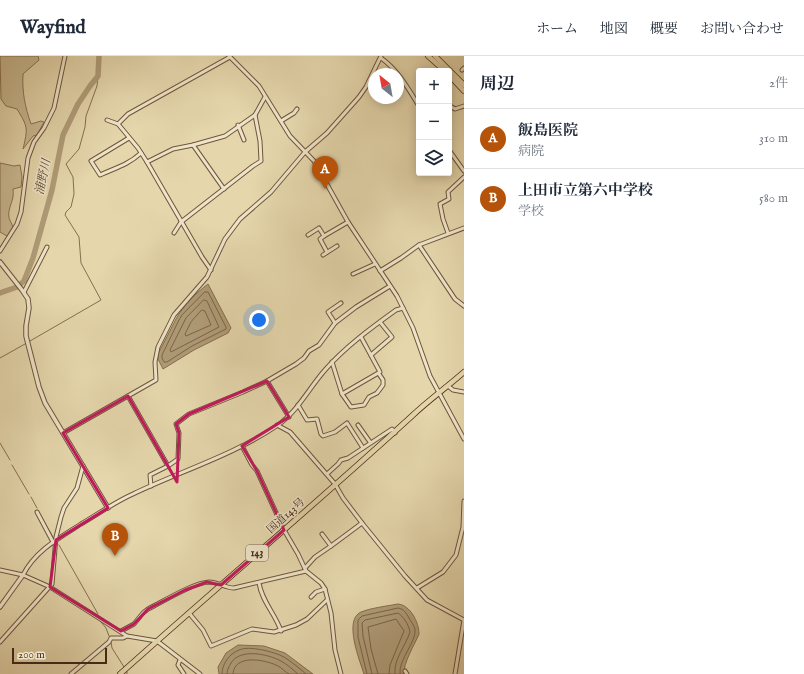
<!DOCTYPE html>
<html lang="ja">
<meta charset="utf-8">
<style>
body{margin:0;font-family:"IM FELL English","Noto Serif JP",serif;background:#f2f2f3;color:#1f2937}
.controls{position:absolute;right:12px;top:12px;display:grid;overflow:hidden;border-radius:4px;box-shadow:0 2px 10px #0003}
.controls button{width:36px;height:36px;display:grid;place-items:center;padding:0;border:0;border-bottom:1px solid #e0e1e3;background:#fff;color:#1f2937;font:20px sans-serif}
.compass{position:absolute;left:368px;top:12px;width:36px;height:36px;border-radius:50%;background:#fff;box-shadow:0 2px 10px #0003;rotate:329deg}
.scale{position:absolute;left:12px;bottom:10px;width:95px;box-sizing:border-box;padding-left:4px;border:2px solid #472b14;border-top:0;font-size:11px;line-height:14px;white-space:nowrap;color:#472b14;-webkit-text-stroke:3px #eee4c9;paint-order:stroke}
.you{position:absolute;left:259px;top:264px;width:14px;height:14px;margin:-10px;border:3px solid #fff;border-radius:50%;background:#1a73e8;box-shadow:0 0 0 6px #1a73e833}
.badge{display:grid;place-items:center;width:26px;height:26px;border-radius:50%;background:#b45309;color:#fff;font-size:13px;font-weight:700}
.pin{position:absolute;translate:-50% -33px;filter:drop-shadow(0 1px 2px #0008)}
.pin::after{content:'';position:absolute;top:21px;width:14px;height:12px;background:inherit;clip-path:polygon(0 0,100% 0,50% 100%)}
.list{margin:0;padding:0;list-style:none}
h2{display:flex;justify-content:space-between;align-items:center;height:52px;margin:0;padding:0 16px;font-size:17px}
h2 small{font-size:13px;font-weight:400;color:#747a83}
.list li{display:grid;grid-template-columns:26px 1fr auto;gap:12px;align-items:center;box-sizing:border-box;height:60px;padding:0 16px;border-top:1px solid #e0e1e3}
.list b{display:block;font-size:15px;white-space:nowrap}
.list p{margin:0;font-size:13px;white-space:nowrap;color:#747a83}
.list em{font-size:13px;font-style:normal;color:#747a83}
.icon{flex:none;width:22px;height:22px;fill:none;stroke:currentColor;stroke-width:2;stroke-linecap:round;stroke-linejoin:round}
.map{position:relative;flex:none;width:464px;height:618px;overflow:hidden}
header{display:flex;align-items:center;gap:24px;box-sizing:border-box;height:56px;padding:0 20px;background:#fff;border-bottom:1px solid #e0e1e3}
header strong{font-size:19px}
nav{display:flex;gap:22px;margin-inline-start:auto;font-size:14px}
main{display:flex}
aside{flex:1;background:#fff}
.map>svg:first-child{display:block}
.green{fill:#cab992;stroke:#887253}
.water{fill:#af9c78;stroke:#856f50}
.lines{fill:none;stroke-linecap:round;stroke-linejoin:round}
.shore{stroke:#7b6446;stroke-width:1}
.stream{stroke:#856f50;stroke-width:1}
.river{stroke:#af9c78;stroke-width:5.5}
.minor-casing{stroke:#6e563a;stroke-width:5}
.tertiary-casing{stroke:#6e563a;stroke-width:5.5}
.trunk-casing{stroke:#472b14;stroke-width:6}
.minor{stroke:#eee4c9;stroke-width:3}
.tertiary{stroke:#eee4c9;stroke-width:3.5}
.trunk{stroke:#e5d6ac;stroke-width:4.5}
.marked{fill:none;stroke:#c2185b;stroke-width:3;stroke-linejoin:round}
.labels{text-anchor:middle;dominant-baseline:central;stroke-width:3;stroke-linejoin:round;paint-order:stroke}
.shield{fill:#eee4c9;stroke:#79624a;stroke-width:1}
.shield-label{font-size:10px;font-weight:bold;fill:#472b14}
.street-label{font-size:11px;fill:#472b14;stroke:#eee4c9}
.water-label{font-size:12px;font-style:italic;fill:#61472d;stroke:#eee4c9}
</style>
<header>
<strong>Wayfind</strong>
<nav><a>ホーム</a><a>地図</a><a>概要</a><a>お問い合わせ</a></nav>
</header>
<main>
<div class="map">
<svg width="464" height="618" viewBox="0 0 464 618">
<rect width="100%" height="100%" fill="#e5d6ac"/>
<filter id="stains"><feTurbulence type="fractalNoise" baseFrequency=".005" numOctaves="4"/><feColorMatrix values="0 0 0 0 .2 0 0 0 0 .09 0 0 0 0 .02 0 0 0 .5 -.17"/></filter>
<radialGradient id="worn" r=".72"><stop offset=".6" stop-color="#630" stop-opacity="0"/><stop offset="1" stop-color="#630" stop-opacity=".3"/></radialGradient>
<!-- green -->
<g class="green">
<path d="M0,0h38l1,4 -16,14c-1,18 2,33 8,50l10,-3 3,1 -7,13 -4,1 -10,13c5,-21 5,-22 -6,-40l-11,-3 -5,-7z"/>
<path d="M0,107l14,3 6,-1 2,12 -1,10 -8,2c2,12 -6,18 -4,29 1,3 3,6 4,9l-6,9 -7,-4z"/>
</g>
<!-- water -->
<g class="water">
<path d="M208,228l22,42 1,2 -3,5 -34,17 -31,19 -5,-10v-5l18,-35c7,-13 20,-26 32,-35z"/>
<path d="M398,548c12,1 21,18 21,30 -4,10 -16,29 -15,40h-40c-4,-13 -21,-54 -3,-62 10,-4 26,-6 37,-8z"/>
<path d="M238,589l26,1 21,7 28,21h-94l-1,-7 8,-14z"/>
</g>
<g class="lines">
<!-- shore -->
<g class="shore">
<path d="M205,236h3l18,35v2l-34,17 -25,16h-3l-2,-4v-3l17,-35 3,-5z"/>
<path d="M204,244l3,1 12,26 -48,25 -1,-2 16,-32z"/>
<path d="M202,254l3,1 6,14 -25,11 -1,-2 6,-12z"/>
<path d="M222,618c0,-10 7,-20 17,-24 9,-5 36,2 45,7 8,5 15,11 22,17"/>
<path d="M227,618c0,-5 2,-7 4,-11 9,-15 37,-9 50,-2 6,3 12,9 17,13"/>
<path d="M233,618c1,-21 34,-14 45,-8 4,2 7,6 11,8"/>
<path d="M367,618l-9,-37v-17l4,-4 36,-8c6,1 8,5 11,10 2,4 5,7 6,11 2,12 -17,31 -15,45"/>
<path d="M372,618l-9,-38 -1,-13 3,-3 33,-7c5,3 11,12 12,19 -4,13 -17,28 -15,42"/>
<path d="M378,618l-7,-25 -3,-22 28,-8 8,12 -14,34 -1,9"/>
</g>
<!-- stream -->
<g class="stream">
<path d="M30,285l71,-41 -20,-37 -2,-26 -14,-22 1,-3 5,-5 3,-13 -1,-17 -7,-13 13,-15 6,-22 1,-11 11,-30 1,-10"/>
<path d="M0,302l25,-14"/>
<path d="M0,387l10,17"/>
<path d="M12,409l17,29"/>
<path d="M31,441l6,11"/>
<path d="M38,455l16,28"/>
<path d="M59,489l39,69"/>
<path d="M101,566l5,6 3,8"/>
<path d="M111,586l1,6 12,19"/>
<path d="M127,616v2"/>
</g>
<!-- river -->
<path class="river" d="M0,237l17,-6 7,-6 9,-23 19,-68 11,-55 15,-31 12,-18 8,-10 1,-20"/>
<defs>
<g id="minor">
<path d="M229,0l30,30 31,50 24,25 34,61 49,74 16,32 17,48 34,63"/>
<path d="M381,2c17,12 27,30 38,48"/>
<path d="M462,14l2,-2"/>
<path d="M449,51l1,-1 5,3 9,-3"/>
<path d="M107,64l11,4 20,24 9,14 55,95 9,13"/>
<path d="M281,65l13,-8 3,-4"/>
<path d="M118,68l10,-10 102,-57"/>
<path d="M238,69l6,15"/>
<path d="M129,82l-38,23 9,14c15,-7 28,-10 41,-22"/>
<path d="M193,89l31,44"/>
<path d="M449,94l15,21"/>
<path d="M147,106l26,-13 20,-4 32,-9 30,-21 10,-18"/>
<path d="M174,177l7,-11 72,-56 8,-5 -1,-20 -5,-26"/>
<path d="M448,177l-5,-14 -3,-15 9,-5 -1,-7 16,-15"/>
<path d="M308,179l11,-7 5,8 24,-14"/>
<path d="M324,180l-4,3 7,13"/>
<path d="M419,189l36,54 9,7"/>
<path d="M0,195l17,-27 4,-12 7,-54 6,-16 10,-14 10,-20 11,-52"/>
<path d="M323,199l14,-9"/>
<path d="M380,215l21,-13 18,-13 45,-17"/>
<path d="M353,218l22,-10"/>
<path d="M24,236l23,-45"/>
<path d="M335,267l-7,-11 13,-9"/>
<path d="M371,299l21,-18 -12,-15"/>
<path d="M332,306l10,32 9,13 13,-2 5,-8 8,-4 6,-8v-5l-4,-6"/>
<path d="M267,325l22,36"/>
<path d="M448,330l5,4 11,2"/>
<path d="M342,338l38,-22 -19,-35"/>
<path d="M128,340l40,70"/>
<path d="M298,349l9,15 10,-1 4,15 2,2 12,-4 12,-9 16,25"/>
<path d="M277,369l13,7 45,52 8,14 19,25 43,53 22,24 37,20"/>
<path d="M358,369l12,17"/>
<path d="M63,377l93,-53 -1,-18 3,-15 16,-32 33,-38 18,-38 15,-20 31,-27 34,-40 22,-19 32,-36 7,-10 15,-31"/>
<path d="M242,390l10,19 5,6 27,59 14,24 8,17 15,12 4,6 6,24 4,37 6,24"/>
<path d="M327,418l11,-10 3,-4 7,-2 44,-29 3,4"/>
<path d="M151,430l-1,-11 18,-9 10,-7 1,-26 -3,-9 13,-10 54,-22 24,-11 29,-17 8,-6 5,-7 10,-6 16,-22 21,-16 34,-21"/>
<path d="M37,456l16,30"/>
<path d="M322,478l9,12"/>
<path d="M305,512l10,-11 16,-11 31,-23"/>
<path d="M0,514l23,5 27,12 77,49 30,5 43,33"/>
<path d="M23,519c12,-24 36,-37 58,-51 17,-10 34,-22 52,-30 48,-23 101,-39 145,-69 20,-14 31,-37 47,-55 20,-23 46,-42 71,-60l7,-2"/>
<path d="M259,527c3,19 16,30 22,48"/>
<path d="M417,532l26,-16 13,-17 7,-28 1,-26"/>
<path d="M311,541l5,-5 9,-3"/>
<path d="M189,557l14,17 8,16 41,-17 22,3 22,-7 11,-6 20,-19"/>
<path d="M121,575l13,-7 9,-11 5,-4c16,-8 45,-26 61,-27 9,0 16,6 25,6l72,-17"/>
<path d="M0,586l52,-58 4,-47 5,-20 3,-9 13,-20 6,-22"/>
<path d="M180,604l-2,5 6,9"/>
<path d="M405,615l2,3"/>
<path d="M71,618l38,-32 2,-4h12l4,-2"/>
<path d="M455,618l9,-54"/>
</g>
<g id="tertiary">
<path d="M0,206l22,28 6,9 1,9 -3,18v10l13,51 6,16 63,105"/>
<path d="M0,551l23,-32"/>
</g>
<g id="trunk">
<path d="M428,0l17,15"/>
<path d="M435,0l29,29"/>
<path d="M449,19l15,16"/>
<path d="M120,618c97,-87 197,-171 293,-259 16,-15 34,-28 51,-43"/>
</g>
</defs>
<!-- minor casing -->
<use href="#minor" class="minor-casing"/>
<!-- tertiary casing -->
<use href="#tertiary" class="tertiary-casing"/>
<!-- trunk casing -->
<use href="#trunk" class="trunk-casing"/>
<!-- minor -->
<use href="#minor" class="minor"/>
<!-- tertiary -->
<use href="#tertiary" class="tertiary"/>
<!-- trunk -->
<use href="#trunk" class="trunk"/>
</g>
<!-- marked area -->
<path class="marked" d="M267,325l22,36 -47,29 15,25 27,59 -63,55 -14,-3 -22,8 -37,19 -14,15 -13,7 -71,-44 6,-47 52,-32 -45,-75 65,-37 49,86 2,-49 -3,-9 13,-10z"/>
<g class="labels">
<!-- shield labels -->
<rect class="shield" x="246" y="489" width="22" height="16" rx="3"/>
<g class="shield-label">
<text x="257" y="497">143</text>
</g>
<!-- street labels -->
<g class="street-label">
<text transform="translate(286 460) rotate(-42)">国道143号</text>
</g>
<!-- water labels -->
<g class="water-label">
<text transform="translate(43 121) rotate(-78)">浦野川</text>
</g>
</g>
<rect width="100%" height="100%" filter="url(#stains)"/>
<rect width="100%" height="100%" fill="url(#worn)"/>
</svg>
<div class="controls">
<button>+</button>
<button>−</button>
<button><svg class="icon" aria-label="layers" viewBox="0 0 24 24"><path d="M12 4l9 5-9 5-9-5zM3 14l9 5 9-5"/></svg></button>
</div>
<svg class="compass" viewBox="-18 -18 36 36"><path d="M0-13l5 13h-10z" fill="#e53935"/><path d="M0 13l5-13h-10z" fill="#747a83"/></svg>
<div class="scale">200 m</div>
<div class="you"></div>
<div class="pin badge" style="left:325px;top:133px">A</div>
<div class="pin badge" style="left:115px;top:500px">B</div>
</div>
<aside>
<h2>周辺<small>2件</small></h2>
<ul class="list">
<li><span class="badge">A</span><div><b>飯島医院</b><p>病院</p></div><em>310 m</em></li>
<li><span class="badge">B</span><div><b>上田市立第六中学校</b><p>学校</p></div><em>580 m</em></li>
</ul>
</aside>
</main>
